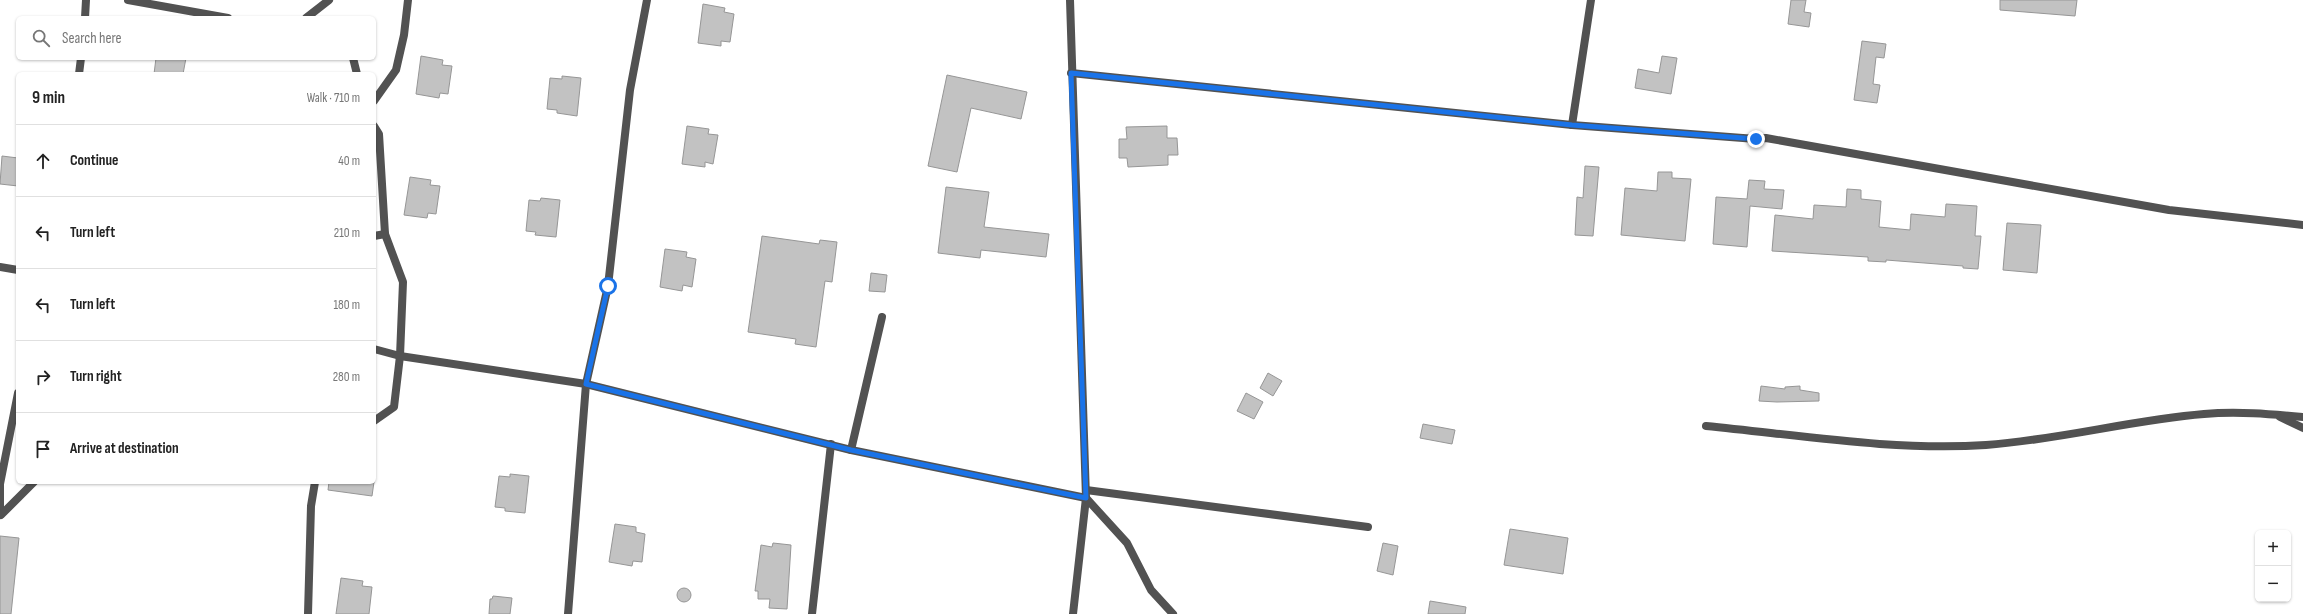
<!DOCTYPE html>
<meta charset="utf-8">
<style>
body{margin:0;font-family:"Sofia Sans Condensed",sans-serif;background:#f2f2f2;color:#222}
.controls{position:absolute;right:12px;bottom:12px;display:grid;overflow:hidden;border-radius:6px;box-shadow:0 1px 3px #0004}
.controls button{width:36px;height:36px;display:grid;place-items:center;padding:0;border:0;border-bottom:1px solid #e0e0e0;background:#fff;color:#222;font:20px sans-serif}
.stop{position:absolute;width:12px;height:12px;margin:-9px;border:3px solid #1a73e8;border-radius:50%;background:#fff}
.stop.end{background:#1a73e8;border-color:#fff;box-shadow:0 1px 4px #0008}
.list{margin:0;padding:0;list-style:none}
h2{display:flex;justify-content:space-between;align-items:center;height:52px;margin:0;padding:0 16px;font-size:17px}
h2 small{font-size:13px;font-weight:400;color:#767676}
.list li{display:grid;grid-template-columns:26px 1fr auto;gap:12px;align-items:center;box-sizing:border-box;height:72px;padding:0 16px;border-top:1px solid #e0e0e0}
.list b{display:block;font-size:15px;white-space:nowrap}
.list em{font-size:13px;font-style:normal;color:#767676}
.icon{flex:none;width:22px;height:22px;fill:none;stroke:currentColor;stroke-width:2;stroke-linecap:round;stroke-linejoin:round}
.map{position:relative;flex:none;width:2303px;height:614px;overflow:hidden}
.search{position:absolute;background:#fff;box-shadow:0 1px 3px #0004;left:16px;top:16px;width:360px;height:44px;display:flex;align-items:center;gap:10px;box-sizing:border-box;padding:0 14px;border-radius:6px;color:#767676;font-size:15px}
.panel{position:absolute;background:#fff;box-shadow:0 1px 3px #0004;left:16px;top:72px;width:360px;height:412px;border-radius:6px}
.map>svg:first-child{display:block}
.building{fill:#c2c2c2;stroke:#969696}
.lines{fill:none;stroke-linecap:round;stroke-linejoin:round}
.service{stroke:#525252;stroke-width:8}
.minor{stroke:#525252;stroke-width:8}
.route{stroke:#1a73e8;stroke-width:5}
</style>
<div class="map">
<svg width="2303" height="614" viewBox="0 0 2303 614">
<rect width="100%" height="100%" fill="#fff"/>
<!-- building -->
<g class="building">
<path d="M1791,0h15l-2,12 7,1 -2,14 -21,-3z"/>
<path d="M2000,0h77l-2,16 -75,-6z"/>
<path d="M703,4l22,4 -1,4 10,2 -4,28 -9,-1v5l-23,-3z"/>
<path d="M1862,41l24,3 -2,14 -8,-1 -3,27 7,1 -3,18 -23,-3z"/>
<path d="M421,56l22,4 -1,5 10,1 -4,28 -8,-1 -1,5 -23,-4z"/>
<path d="M1662,56l15,2 -6,36 -36,-6 3,-19 21,4z"/>
<path d="M156,58h30l-3,16h-29z"/>
<path d="M947,75l80,17 -6,27 -50,-11 -14,64 -29,-6z"/>
<path d="M562,76l19,2 -4,38 -20,-3v-3l-10,-1 3,-31 12,1z"/>
<path d="M687,126l22,3 -1,5 10,1 -5,29 -8,-2v5l-23,-3z"/>
<path d="M1167,126v12h10l1,17h-10v10l-40,2 -1,-9h-8v-19h8l-1,-12z"/>
<path d="M2,156l16,2v28l-18,-2z"/>
<path d="M1585,166l14,1 -6,69 -18,-1 2,-38 6,1z"/>
<path d="M1658,172h14v6l19,1 -6,62 -64,-6 4,-47 32,3z"/>
<path d="M410,177l21,3 -1,5 10,1 -4,28 -8,-1 -1,5 -23,-3z"/>
<path d="M1749,180l16,1 -1,8 20,1 -2,19 -32,-3 -3,41 -34,-3 3,-47 31,2z"/>
<path d="M946,187l43,5 -5,35 65,7 -3,23 -65,-7 -1,8 -42,-5z"/>
<path d="M1847,189l14,1v9l20,2 -2,26 31,3 1,-16 34,3 1,-13 31,2 -2,30h6l-3,33 -15,-1v-2l-77,-6v2l-18,-1v-4l-96,-6 3,-36 38,4 1,-14 32,2z"/>
<path d="M541,198l19,2 -4,37 -21,-2 1,-3 -10,-1 3,-31 11,1z"/>
<path d="M2007,223l34,2 -4,48 -34,-3z"/>
<path d="M762,236l57,8 1,-4 17,2 -5,40 -7,-1 -9,66 -21,-3 1,-5 -48,-7z"/>
<path d="M665,249l22,3 -1,5 10,2 -4,28 -9,-2 -1,6 -22,-4z"/>
<path d="M871,273l16,2 -2,17 -16,-1z"/>
<path d="M1268,373l14,8 -9,15 -13,-8z"/>
<path d="M1761,386l24,3v-2l15,-1v4l19,3v8l-42,1 -18,-1z"/>
<path d="M1246,393l17,9 -9,17 -17,-8z"/>
<path d="M1423,424l32,6 -3,14 -32,-6z"/>
<path d="M510,474l19,2 -4,37 -20,-2v-3l-10,-1 4,-31 11,1z"/>
<path d="M329,482h45l-2,14 -44,-6z"/>
<path d="M615,524l21,3v5l9,2 -3,28 -9,-1 -1,5 -23,-4z"/>
<path d="M1510,529l58,9 -5,36 -59,-9z"/>
<path d="M0,536l19,2 -8,76h-11z"/>
<path d="M773,543l18,2 -4,64 -18,-1 1,-9h-12v-8h-3l6,-46 11,2z"/>
<path d="M1383,543l15,3 -5,29 -16,-4z"/>
<path d="M341,578l22,3 -1,5 10,1 -3,27h-33z"/>
<circle cx="684" cy="595" r="7"/>
<path d="M493,596l19,2 -2,16h-21l1,-15h2z"/>
<path d="M1430,601l36,6 -1,7h-37z"/>
</g>
<g class="lines">
<!-- service -->
<path class="service" d="M1086,490l282,37"/>
<!-- minor -->
<g class="minor">
<path d="M128,0l100,18"/>
<path d="M1070,0l16,498 -13,116"/>
<path d="M85,18l1,-18"/>
<path d="M306,18l23,-18"/>
<path d="M353,58l4,16"/>
<path d="M1071,73l501,52 184,14 10,-1 403,72 134,15"/>
<path d="M79,74l2,-16"/>
<path d="M374,101l22,-31 8,-35 4,-35"/>
<path d="M1572,125l19,-125"/>
<path d="M374,126l5,8 6,100 18,48 -3,74 -6,51 -20,14"/>
<path d="M374,236l11,-2"/>
<path d="M0,267l18,3"/>
<path d="M374,349l26,7 186,28 265,66 235,48 41,45 24,47 22,24"/>
<path d="M2280,417l23,11"/>
<path d="M1706,426c93,9 187,25 280,19 72,-5 145,-25 218,-31 33,-3 66,0 99,3"/>
<path d="M851,450l31,-133"/>
<path d="M0,515v-31l18,-91"/>
<path d="M1,515l33,-33"/>
<path d="M308,614l3,-108 4,-24"/>
<path d="M568,614l18,-230 22,-98 22,-196 17,-90"/>
<path d="M812,614l19,-170"/>
</g>
</g>
<g class="lines">
<!-- route -->
<path class="route" d="M608,286l-22,98 265,66 235,48 -15,-425 501,52 184,14"/>
</g>
</svg>
<div class="controls">
<button>+</button>
<button>−</button>
</div>
<div class="stop" style="left:608px;top:286px"></div>
<div class="stop end" style="left:1756px;top:139px"></div>
<div class="search"><svg class="icon" aria-label="search" viewBox="0 0 24 24"><circle cx="10" cy="10" r="6"/><path d="M15 15l6 6"/></svg>Search here</div>
<section class="panel">
<h2>9 min<small>Walk · 710 m</small></h2>
<ul class="list">
<li><svg class="icon" aria-label="ahead" viewBox="0 0 24 24"><path d="M12 20V5M6 11l6-6 6 6"/></svg><div><b>Continue</b></div><em>40 m</em></li>
<li><svg class="icon" aria-label="left" viewBox="0 0 24 24"><path d="M17 20v-9H6M10 6l-5 5 5 5"/></svg><div><b>Turn left</b></div><em>210 m</em></li>
<li><svg class="icon" aria-label="left" viewBox="0 0 24 24"><path d="M17 20v-9H6M10 6l-5 5 5 5"/></svg><div><b>Turn left</b></div><em>180 m</em></li>
<li><svg class="icon" aria-label="right" viewBox="0 0 24 24"><path d="M7 20v-9h11M14 6l5 5-5 5"/></svg><div><b>Turn right</b></div><em>280 m</em></li>
<li><svg class="icon" aria-label="arrive" viewBox="0 0 24 24"><path d="M6 21V4h12l-3 4 3 4H6"/></svg><div><b>Arrive at destination</b></div></li>
</ul>
</section>
</div>
